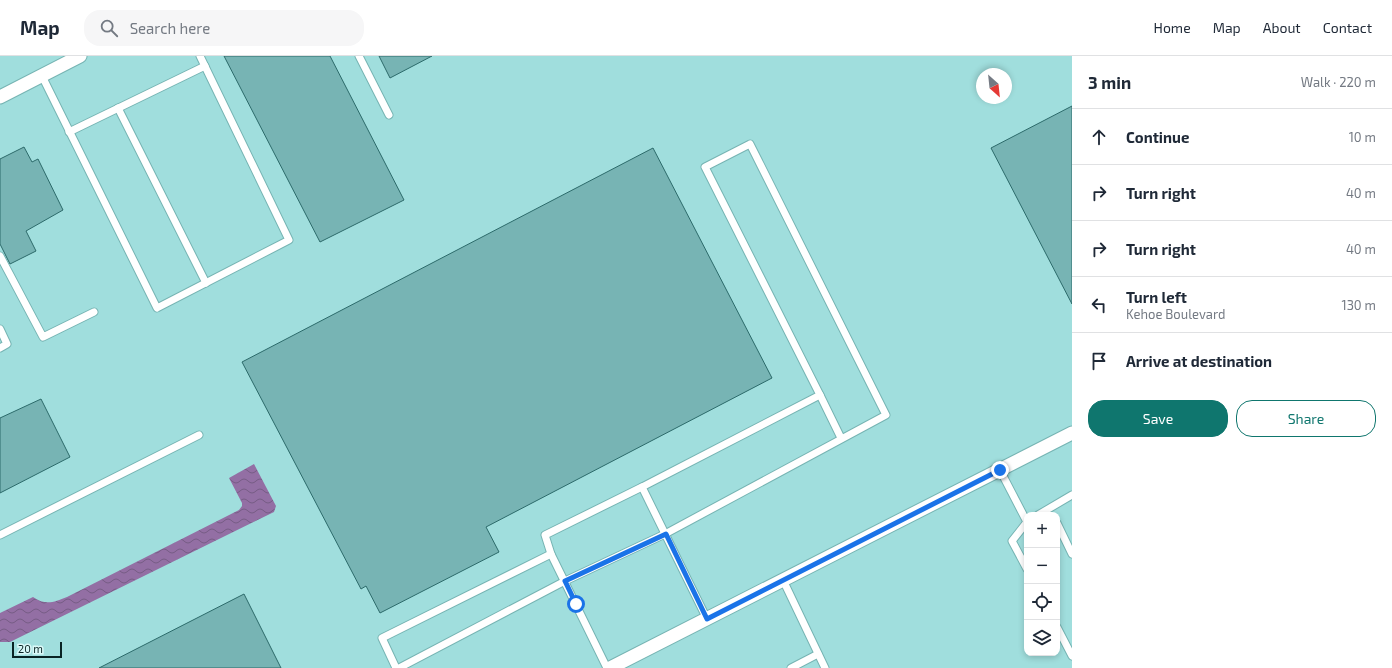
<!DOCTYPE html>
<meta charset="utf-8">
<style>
body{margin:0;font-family:"Exo 2",sans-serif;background:#f6f6f7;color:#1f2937}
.controls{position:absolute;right:12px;bottom:12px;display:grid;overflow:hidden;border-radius:8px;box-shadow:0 2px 6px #0003}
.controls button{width:36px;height:36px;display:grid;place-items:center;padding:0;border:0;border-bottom:1px solid #e0e1e3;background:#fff;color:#1f2937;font:20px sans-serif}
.compass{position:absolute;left:976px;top:12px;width:36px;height:36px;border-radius:50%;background:#fff;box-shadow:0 2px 6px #0003;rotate:153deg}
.scale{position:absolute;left:12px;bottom:10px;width:50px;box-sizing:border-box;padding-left:4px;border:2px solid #092323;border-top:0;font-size:11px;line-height:14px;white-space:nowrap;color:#092323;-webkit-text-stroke:3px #daf9f8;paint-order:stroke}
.stop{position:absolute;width:12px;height:12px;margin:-9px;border:3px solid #1a73e8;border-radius:50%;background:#fff}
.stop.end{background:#1a73e8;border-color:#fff;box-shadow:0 1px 4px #0008}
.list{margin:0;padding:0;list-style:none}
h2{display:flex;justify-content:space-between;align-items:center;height:52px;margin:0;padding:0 16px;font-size:17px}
h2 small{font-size:13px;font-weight:400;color:#747a83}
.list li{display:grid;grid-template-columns:26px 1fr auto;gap:12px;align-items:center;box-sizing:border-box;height:56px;padding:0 16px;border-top:1px solid #e0e1e3}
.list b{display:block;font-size:15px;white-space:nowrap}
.list p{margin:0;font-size:13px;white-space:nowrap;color:#747a83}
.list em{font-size:13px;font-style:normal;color:#747a83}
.actions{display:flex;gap:8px;padding:12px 16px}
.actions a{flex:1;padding:9px 0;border:1px solid #0f766e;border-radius:16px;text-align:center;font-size:14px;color:#0f766e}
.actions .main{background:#0f766e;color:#fff}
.icon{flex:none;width:22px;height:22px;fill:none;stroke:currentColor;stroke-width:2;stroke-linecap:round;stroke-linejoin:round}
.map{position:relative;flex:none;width:1072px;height:612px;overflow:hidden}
header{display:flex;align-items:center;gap:24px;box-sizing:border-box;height:56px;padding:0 20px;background:#fff;border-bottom:1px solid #e0e1e3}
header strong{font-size:19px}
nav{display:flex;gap:22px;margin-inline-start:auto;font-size:14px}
.search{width:280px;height:36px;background:#f6f6f7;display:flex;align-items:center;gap:10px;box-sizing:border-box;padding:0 14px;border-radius:16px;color:#747a83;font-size:15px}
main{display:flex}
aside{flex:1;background:#fff}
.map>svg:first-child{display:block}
.water{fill:url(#water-waves)}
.building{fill:#77b4b4;stroke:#2c6a6a}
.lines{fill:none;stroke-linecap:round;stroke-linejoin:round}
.lane-casing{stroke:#76b4b3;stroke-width:9}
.street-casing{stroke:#76b4b3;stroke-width:15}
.lane{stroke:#fff;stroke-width:7}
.street{stroke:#fff;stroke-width:13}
.route{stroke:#1a73e8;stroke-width:5}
</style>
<header>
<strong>Map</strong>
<div class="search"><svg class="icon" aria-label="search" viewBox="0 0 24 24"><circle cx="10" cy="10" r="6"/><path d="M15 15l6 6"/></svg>Search here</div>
<nav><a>Home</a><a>Map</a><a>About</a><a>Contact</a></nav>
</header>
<main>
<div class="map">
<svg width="1072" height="612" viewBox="0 0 1072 612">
<defs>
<pattern id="water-waves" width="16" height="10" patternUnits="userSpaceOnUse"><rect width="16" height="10" fill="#936fa4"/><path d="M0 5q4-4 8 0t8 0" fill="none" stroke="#765b85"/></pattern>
</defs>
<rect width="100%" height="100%" fill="#a0dedd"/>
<!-- water -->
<path class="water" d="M254,408l22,42 -2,6 -264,130h-10v-29l33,-16c13,9 21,5 34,0l172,-87 3,-4v-3l-13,-25z"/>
<!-- building -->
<g class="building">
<path d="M224,0h106l74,144 -84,42z"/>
<path d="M379,0h53l-42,22z"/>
<path d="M1072,50v198l-81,-156z"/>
<path d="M24,91l8,15 6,-3 25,51 -37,21 10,20 -26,13 -10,-20v-85z"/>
<path d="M653,92l119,230 -286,149 13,25 -119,61 -14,-27 -5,3 -119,-227z"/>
<path d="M41,343l29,58 -70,36v-75z"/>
<path d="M244,538l37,74h-182z"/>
</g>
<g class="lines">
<defs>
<g id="lane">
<path d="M359,0l30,59"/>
<path d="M42,20l115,232 132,-68 -89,-184"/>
<path d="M118,52l88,175"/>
<path d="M69,76l136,-66"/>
<path d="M0,200l43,81 51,-25"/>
<path d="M0,273l7,15 -7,4"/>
<path d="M820,339l21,43"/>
<path d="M1000,414l27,52 -15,19 15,28"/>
<path d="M1038,459l34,-20"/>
<path d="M1057,467l15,31"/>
<path d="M0,479l199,-100"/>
<path d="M783,524l42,88"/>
<path d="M1057,571l15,29"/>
<path d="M396,612l-14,-30 169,-84"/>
<path d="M399,612l166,-87 100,-47 221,-119 -136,-271 -45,23 115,228 -178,92 65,132"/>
<path d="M607,612l-56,-114 -6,-19 97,-48"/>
<path d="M791,612l27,-14"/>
</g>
<g id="street">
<path d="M0,41l80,-41"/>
<path d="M610,612l462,-235"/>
</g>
</defs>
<!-- lane casing -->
<use href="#lane" class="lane-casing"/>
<!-- street casing -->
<use href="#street" class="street-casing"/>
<!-- lane -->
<use href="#lane" class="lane"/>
<!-- street -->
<use href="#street" class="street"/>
</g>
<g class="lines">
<!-- route -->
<path class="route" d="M576,548l-11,-23 101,-47 41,85 293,-149"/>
</g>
</svg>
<div class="controls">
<button>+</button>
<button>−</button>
<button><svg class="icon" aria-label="locate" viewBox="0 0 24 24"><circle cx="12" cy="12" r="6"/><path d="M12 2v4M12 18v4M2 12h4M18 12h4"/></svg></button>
<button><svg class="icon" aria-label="layers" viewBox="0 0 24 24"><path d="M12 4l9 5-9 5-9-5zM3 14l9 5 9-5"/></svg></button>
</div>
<svg class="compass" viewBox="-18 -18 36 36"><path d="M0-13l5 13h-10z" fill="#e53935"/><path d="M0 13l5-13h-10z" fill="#747a83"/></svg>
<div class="scale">20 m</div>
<div class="stop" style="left:576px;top:548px"></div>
<div class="stop end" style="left:1000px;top:414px"></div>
</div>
<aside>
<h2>3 min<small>Walk · 220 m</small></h2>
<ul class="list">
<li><svg class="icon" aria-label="ahead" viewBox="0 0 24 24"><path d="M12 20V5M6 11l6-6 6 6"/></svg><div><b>Continue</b></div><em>10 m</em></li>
<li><svg class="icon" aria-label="right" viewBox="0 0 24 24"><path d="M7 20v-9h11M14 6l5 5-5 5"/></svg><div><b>Turn right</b></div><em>40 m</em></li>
<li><svg class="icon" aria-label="right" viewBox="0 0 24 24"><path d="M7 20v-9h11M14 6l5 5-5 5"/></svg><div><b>Turn right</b></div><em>40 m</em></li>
<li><svg class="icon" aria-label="left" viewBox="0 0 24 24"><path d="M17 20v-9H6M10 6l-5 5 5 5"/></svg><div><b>Turn left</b><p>Kehoe Boulevard</p></div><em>130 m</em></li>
<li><svg class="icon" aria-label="arrive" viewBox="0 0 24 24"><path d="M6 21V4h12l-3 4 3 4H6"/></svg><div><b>Arrive at destination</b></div></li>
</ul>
<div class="actions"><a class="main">Save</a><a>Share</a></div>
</aside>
</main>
